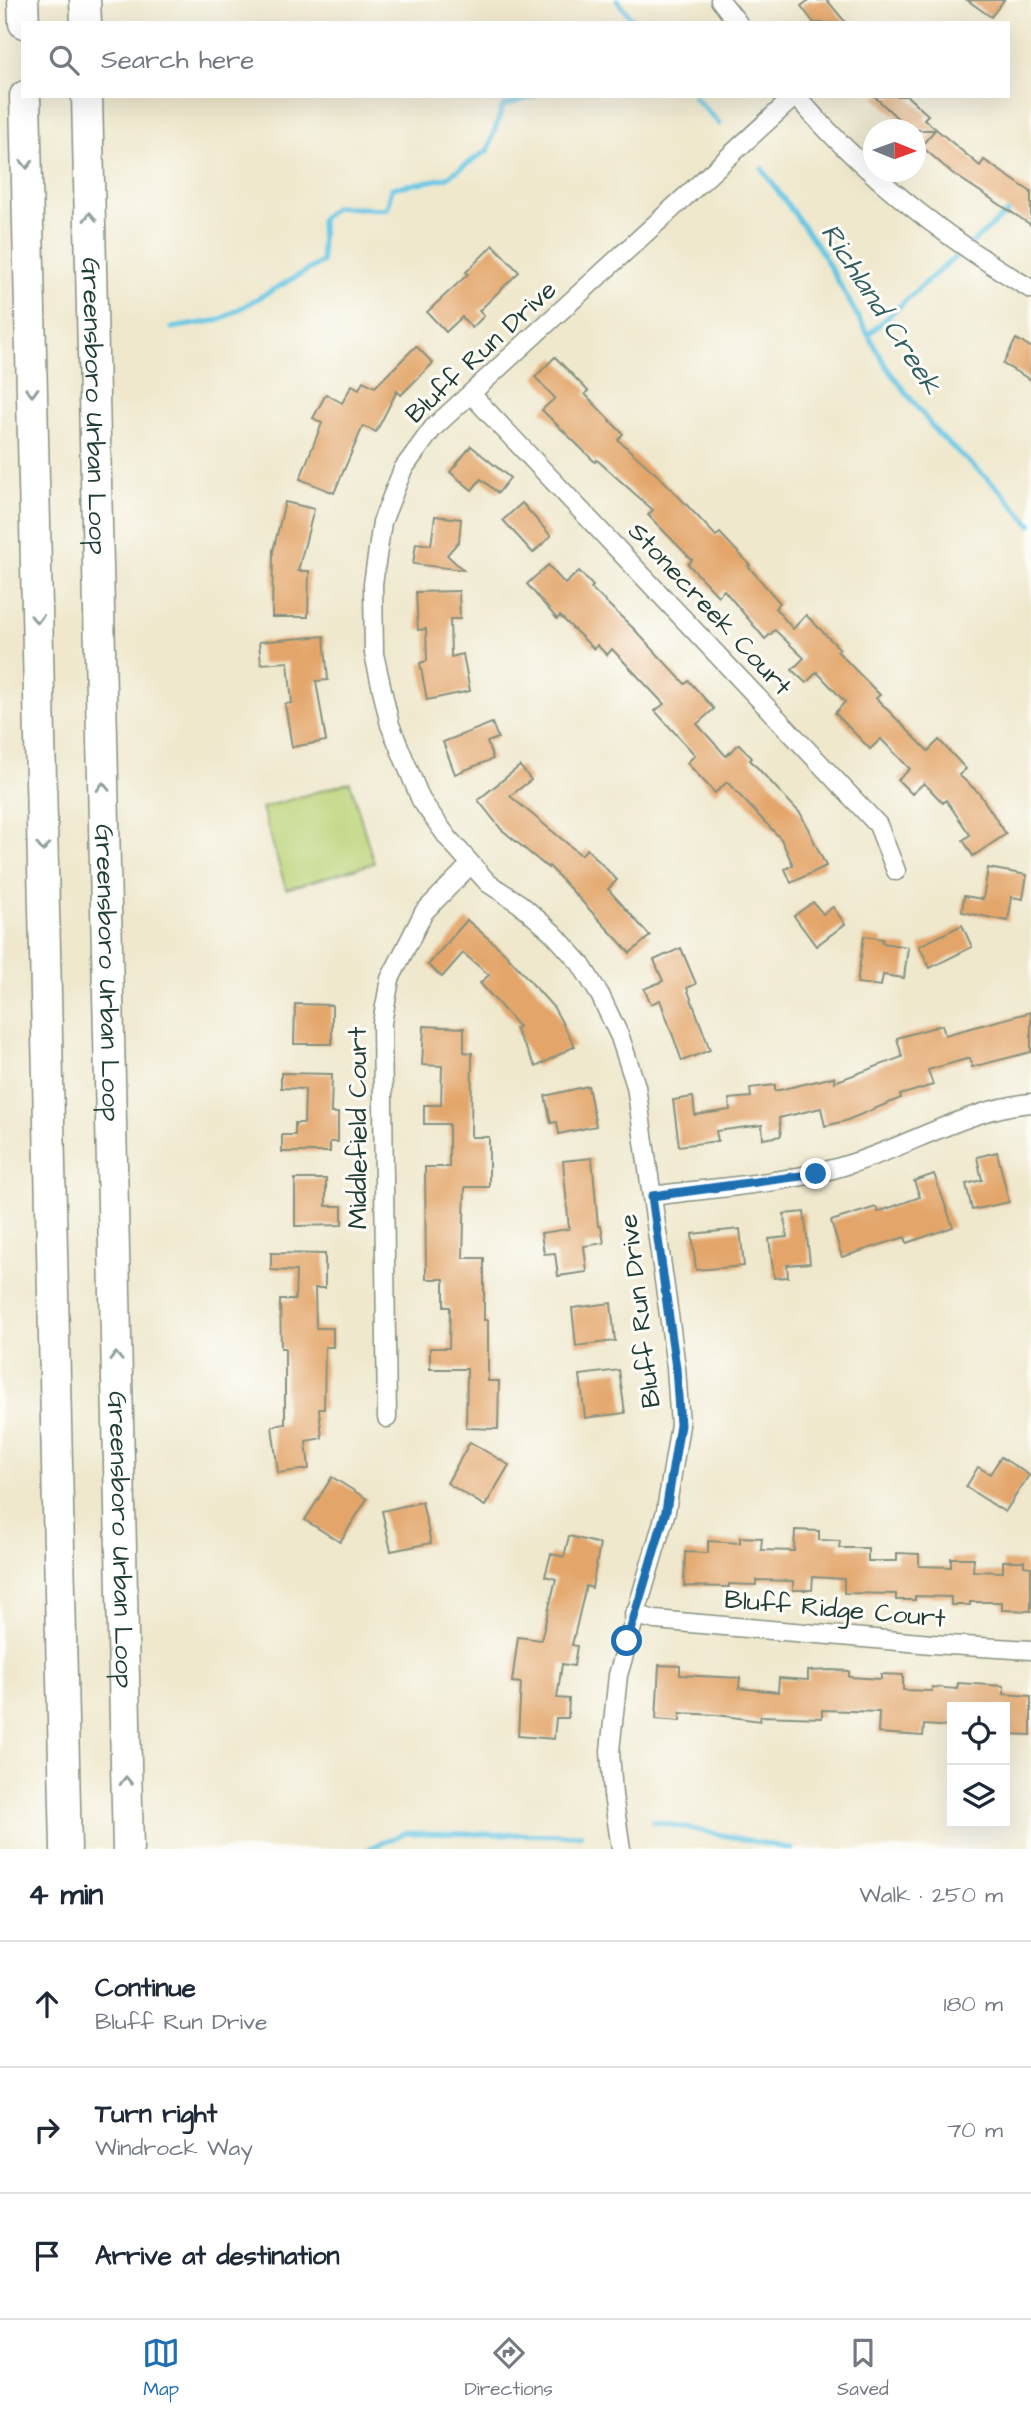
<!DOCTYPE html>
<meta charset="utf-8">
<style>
body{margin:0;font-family:"Architects Daughter",sans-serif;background:#f6f6f7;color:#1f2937}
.controls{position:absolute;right:21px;bottom:21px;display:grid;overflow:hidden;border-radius:0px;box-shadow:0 7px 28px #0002}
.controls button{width:63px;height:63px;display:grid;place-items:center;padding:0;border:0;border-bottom:2px solid #e0e1e3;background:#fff;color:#1f2937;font:35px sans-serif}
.compass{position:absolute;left:863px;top:119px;width:63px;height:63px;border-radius:50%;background:#fff;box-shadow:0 7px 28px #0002;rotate:91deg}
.stop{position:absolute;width:21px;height:21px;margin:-16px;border:5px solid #1f6fb2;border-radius:50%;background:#fff}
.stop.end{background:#1f6fb2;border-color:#fff;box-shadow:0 2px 7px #0008}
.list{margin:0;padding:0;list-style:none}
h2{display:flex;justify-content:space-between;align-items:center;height:91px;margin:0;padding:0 28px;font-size:30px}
h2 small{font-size:23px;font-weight:400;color:#747a83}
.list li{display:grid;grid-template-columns:46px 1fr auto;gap:21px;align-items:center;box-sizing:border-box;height:126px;padding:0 28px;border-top:2px solid #e0e1e3}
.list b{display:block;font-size:26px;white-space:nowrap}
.list p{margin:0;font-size:23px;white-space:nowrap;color:#747a83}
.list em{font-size:23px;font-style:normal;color:#747a83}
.icon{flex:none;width:38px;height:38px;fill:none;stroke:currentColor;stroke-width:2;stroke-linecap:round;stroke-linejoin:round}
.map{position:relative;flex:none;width:1031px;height:1849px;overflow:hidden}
.search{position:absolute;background:#fff;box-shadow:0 7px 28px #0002;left:21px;right:21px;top:21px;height:77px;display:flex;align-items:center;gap:18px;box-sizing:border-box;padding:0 24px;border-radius:0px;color:#747a83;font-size:26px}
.sheet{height:469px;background:#fff}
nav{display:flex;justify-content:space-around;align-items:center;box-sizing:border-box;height:98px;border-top:2px solid #e0e1e3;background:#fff;font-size:19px;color:#747a83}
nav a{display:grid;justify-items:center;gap:4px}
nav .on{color:#1f6fb2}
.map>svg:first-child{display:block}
.green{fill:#bcd378;stroke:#6e8856;stroke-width:2}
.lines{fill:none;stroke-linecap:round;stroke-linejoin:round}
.stream{stroke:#66c6e4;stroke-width:5}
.building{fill:#e3a569}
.street-casing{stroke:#879280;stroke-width:21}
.highway-casing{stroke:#879280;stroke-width:33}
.street{stroke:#fff;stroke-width:18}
.highway{stroke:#fff;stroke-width:30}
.oneway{stroke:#8f9e9a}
.route{stroke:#1f6fb2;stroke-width:9}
.labels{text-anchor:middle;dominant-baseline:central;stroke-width:6;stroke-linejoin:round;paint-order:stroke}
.street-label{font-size:26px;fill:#1f3d34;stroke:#fdfcf7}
.water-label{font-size:28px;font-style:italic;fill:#315f60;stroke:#fdfcf7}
</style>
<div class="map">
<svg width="1031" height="1849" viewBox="0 0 1031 1849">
<rect width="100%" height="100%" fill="#fdfcf7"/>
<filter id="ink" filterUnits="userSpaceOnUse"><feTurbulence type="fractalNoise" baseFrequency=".0143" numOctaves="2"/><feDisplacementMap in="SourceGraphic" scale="14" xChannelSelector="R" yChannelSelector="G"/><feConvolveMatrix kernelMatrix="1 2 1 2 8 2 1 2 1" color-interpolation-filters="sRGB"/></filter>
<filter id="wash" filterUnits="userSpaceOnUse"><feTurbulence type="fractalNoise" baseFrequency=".00686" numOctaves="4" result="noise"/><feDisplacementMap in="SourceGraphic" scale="28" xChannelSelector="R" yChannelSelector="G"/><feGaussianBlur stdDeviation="1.57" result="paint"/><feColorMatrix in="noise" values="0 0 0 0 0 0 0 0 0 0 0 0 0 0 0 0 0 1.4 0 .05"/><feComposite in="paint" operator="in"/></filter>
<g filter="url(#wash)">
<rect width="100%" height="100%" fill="#efe8cd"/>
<!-- green -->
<path class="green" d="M350,782l24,81 -88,26 -24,-81z"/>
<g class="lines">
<!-- stream -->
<g class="stream">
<path d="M617,0l18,23"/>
<path d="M693,96l27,28"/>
<path d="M762,169l57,79 68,120 51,66 62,56 31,35"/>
<path d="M172,328l48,-8 102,-58 -1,-43 14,-12 52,2 5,-21 54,-10 42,-28 15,-44 31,-10"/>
<path d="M869,334l57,-52 88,-75"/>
<path d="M652,1821l140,28"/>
<path d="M368,1849l37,-16 176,2"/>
</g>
</g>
<g id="blocks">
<!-- building -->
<g class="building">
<path d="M809,0h18l19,23h-32l-13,-17z"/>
<path d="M967,0h37l-13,17z"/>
<path d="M874,96h33l21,19 -4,4 56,47 4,-6 47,32v33l-79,-52 -31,-27 14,-16h-25z"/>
<path d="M493,245l26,27 -40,39 5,5 -12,12 -10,-11 -16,15 -19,-20 41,-38 -2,-2z"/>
<path d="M1016,339l15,8v33l-28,-16z"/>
<path d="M416,346l17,17 -32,32 -4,-4 -21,41 -13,-6 -29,67 -34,-14 22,-56 -9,-5 13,-24 16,9 10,-18 7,4 4,-8 12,6z"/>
<path d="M555,357l33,34 -3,3 38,40 -5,6 47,42 51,54 4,-3 30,32 -2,1 32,37 -5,5 18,21 13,-14 34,34 -3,2 43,44 -4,3 52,53 11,-11 27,29 -7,6 20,18 27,41 -33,22 -10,-16 7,-5 -24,-35 -3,3 -19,-20 -12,11 -14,-14 12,-11 -29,-30 -11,10 -35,-36 10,-11 -28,-30 -11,11 -14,-13 12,-12 -29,-28 -10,9 -41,-49 -6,6 -30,-32 4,-4 -44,-45 5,-5 -56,-50 -2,2 -53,-52 13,-12 -20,-21z"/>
<path d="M471,446l39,32 -12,15 -17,-14 -9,11 -22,-18z"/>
<path d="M285,502l29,7 -16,62h11l-1,46h-36l1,-66z"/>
<path d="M522,503l29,33 -18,17 -30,-33z"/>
<path d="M435,516l26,3 -2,22 -12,14 16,15 -50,-6 3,-21 15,2z"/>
<path d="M548,565l17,19 14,-13 14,15 -2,2 42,40 52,56 4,-3 25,28 -17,15 29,32 13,-12 13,14 -2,2 51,54 25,52 -35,17 -6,-14 8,-4 -12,-26 -54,-57 -12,11 -28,-30 8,-8 -40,-44 9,-7 -52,-55 -5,6 -10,-10 -3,4 -34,-33 -3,3 -30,-35z"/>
<path d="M459,591l1,28h-10l1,38 12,-3 7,37 -43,9 -7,-37 7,-2 -1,-32 -8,1 -2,-38z"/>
<path d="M324,636l4,44 -12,1 10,60 -34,6 -7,-43 7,-1 -4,-41 -27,2 -2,-22z"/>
<path d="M492,723l6,15 -11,4 6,17 -38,15 -12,-32z"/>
<path d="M520,766l11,14 -21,16 71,59 6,-6 30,31 -9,9 42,47 -20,17 -81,-87 -1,2 -47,-39 -23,-29z"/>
<path d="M988,868l39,7 -4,24 -11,-2 -4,24 -46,-9 2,-16 19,3z"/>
<path d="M813,902l10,12 10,-7 12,17 -29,22 -22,-30z"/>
<path d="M467,920l37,32 50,56 21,38 -39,21 -21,-38 4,-2 -39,-44 9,-8 -26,-22 -21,24 -14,-12z"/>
<path d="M962,925l10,22 -42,21 -11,-22z"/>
<path d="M864,936l19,3 -1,4 26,4 -4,31 -21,-3 -2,11 -24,-3z"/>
<path d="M681,948l15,36 -9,4 23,62 -28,11 -22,-61 -9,4 -7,-15 19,-8 -9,-21z"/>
<path d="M295,1004l37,1v39h-38z"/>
<path d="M1031,1012v40l-59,15 -2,-9 -42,12 5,15 -33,10 1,3 -56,23 -20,5 -4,-18 -42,10 2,18 -18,3 -1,-14 -46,6 2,10 -39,5 -6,-46 20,-3 2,18 35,-5 -1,-11 22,-2 -1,-9 25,-3v6l59,-14 1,5 67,-25 -5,-19 45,-13 3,10z"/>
<path d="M424,1026l40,2v24l8,1 -1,84h18v50h-24l-2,71h21v62h4v61h11l-1,48 -32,-1 1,-59h-37v-21h19l1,-41h-6v-28h-18l-1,-112h24v-43h-25v-19h17l1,-39 -20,-1z"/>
<path d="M281,1073l51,1 -1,39h7v29h-8v10h-48v-17h13v-12h9l1,-34 -24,-1z"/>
<path d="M588,1086l8,40 -37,8 -2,-12 -6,1 -6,-27z"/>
<path d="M997,1152l12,50 -37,8 -6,-26 16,-4 -5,-23z"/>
<path d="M592,1158l6,68h3l3,17 -20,3 3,26 -29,4 -3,-23 -11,1 -3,-21 28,-4 -6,-68z"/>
<path d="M934,1174l19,53 -46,16 -2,-6 -63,20 -11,-36 45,-14 2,5 42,-15 -6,-16z"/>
<path d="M295,1179h31v27h16v19l-47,1z"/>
<path d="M804,1212l6,51 -23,2 1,12 -14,1 -5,-39 18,-2 -3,-23z"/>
<path d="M740,1229l4,37 -48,4 -4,-36z"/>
<path d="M271,1253l54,1v34h-10l1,40h17v19h-8l-1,62h-5l3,29 -16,3 3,28 -31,4 -6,-47 13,-2v-76h-4l-1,-48h15l1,-29 -25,-1z"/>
<path d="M611,1303l4,38 -39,5 -4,-38z"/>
<path d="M619,1370l6,43 -40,5 -5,-43z"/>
<path d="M470,1442l39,23 -24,41 -38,-23z"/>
<path d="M1001,1457l28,18 -24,37 -39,-25 12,-20 12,7z"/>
<path d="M332,1477l35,22 -27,43 -35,-22z"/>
<path d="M422,1502l9,41 -40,8 -9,-40z"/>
<path d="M795,1530l24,1v9l21,1 -1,7h29v13h29v-8l22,1v12l32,1v-9h23l-1,13 30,1v-11h21v5l7,1v44l-29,-1v-8h-32v3h-19v-8l-36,-1v4h-19v-6l-52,-1v-14l-31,-2 -1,13h-19v-9l-37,-1v5l-27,-1v3l-45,-1 1,-34 23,1v-12l32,2v-6l22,1 -1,12 33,1z"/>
<path d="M569,1536l31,8 -8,44 -6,-2 -14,59 5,1 -3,20 -12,-2 -5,34 12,1 -1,19h-12l-2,21 -36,-3 3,-53 -9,-1 6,-45 23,3 15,-61 -11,-3 6,-22 13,3z"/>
<path d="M659,1665l21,1v9l60,3 -1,10 39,4 1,-14 29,2v-9l23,-1 18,1v6l32,2v-5l22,1v15l29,1v-4l25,2 1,-6 46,3v8l27,2v39l-26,-1v-27h-53v20l-28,-2 -1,11 -45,-3 1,-21 -57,-2v8l-61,-2 -1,5 -43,-6 -37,-2v8l-24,-2z"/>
</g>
</g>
</g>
<g filter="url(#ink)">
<use href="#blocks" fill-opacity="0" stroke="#879280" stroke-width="2"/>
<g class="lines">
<defs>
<g id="street">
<path d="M720,0l18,23"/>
<path d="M796,96c67,77 147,141 235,193"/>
<path d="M471,394l407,431 18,46"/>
<path d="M652,1196c66,-9 138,-12 201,-33 60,-19 115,-54 178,-60"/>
<path d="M387,1418l-5,-395 8,-44 34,-67 46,-47"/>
<path d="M634,1614l21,6 277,24 99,6"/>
<path d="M621,1849l-8,-54 -3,-44 8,-76 48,-164 14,-86 -4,-57 -6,-46 -34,-236 -16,-49 -20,-42 -20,-32 -27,-30 -33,-29 -32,-21 -40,-45 -27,-38 -31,-75 -16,-71 -1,-70 9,-62 21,-53 30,-41 362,-332"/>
</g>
<g id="highway">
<path d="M23,0l1,23"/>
<path d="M85,0l1,23"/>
<path d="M25,96l41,1753"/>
<path id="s1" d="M87,96l41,1753"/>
</g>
</defs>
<!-- street casing -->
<use href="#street" class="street-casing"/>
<!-- highway casing -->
<use href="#highway" class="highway-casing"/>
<!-- street -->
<use href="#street" class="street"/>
<!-- highway -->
<use href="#highway" class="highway"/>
</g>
<!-- one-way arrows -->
<defs><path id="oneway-chevron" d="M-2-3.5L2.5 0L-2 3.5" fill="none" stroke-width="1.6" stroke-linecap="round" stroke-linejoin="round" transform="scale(1.75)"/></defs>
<g class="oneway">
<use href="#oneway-chevron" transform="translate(27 164) rotate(89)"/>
<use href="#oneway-chevron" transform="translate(90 217) rotate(-91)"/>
<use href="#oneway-chevron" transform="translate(32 392) rotate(89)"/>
<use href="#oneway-chevron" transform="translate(37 619) rotate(89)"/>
<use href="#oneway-chevron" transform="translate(103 787) rotate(-91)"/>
<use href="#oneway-chevron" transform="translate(43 847) rotate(89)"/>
<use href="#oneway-chevron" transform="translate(116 1357) rotate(-91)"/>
<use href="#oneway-chevron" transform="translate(126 1781) rotate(-91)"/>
</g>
</g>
<g class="lines" filter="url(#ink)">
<!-- route -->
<path class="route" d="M627,1641l39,-130 14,-86 -4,-57 -24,-172 164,-22"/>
</g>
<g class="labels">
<!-- street labels -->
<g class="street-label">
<text transform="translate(481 352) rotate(-43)">Bluff Run Drive</text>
<text stroke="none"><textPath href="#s1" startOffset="310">Greensboro Urban Loop</textPath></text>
<text transform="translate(710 609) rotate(47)">Stonecreek Court</text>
<text stroke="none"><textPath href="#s1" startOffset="877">Greensboro Urban Loop</textPath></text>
<text transform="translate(358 1128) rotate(-90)">Middlefield Court</text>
<text transform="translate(640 1311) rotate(-97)">Bluff Run Drive</text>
<text stroke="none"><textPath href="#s1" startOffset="1444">Greensboro Urban Loop</textPath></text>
<text transform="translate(835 1609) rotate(5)">Bluff Ridge Court</text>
</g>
<!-- water labels -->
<g class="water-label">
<text transform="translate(881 309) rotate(57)">Richland Creek</text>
</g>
</g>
</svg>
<div class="controls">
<button><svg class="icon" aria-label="locate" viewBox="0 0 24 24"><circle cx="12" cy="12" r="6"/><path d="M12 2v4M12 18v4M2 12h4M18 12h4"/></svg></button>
<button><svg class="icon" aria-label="layers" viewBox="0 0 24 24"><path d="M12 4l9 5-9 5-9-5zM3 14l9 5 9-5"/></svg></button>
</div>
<svg class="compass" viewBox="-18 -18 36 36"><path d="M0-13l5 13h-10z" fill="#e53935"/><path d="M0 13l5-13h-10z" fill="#747a83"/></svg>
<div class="stop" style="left:627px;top:1641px"></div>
<div class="stop end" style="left:816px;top:1174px"></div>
<div class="search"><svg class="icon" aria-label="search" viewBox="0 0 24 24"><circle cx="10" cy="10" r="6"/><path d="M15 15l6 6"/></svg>Search here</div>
</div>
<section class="sheet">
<h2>4 min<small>Walk · 250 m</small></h2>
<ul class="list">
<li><svg class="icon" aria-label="ahead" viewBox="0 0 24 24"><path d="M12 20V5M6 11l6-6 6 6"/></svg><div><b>Continue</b><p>Bluff Run Drive</p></div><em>180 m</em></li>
<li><svg class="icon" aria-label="right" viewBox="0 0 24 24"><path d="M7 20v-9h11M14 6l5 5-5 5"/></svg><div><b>Turn right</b><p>Windrock Way</p></div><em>70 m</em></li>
<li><svg class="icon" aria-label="arrive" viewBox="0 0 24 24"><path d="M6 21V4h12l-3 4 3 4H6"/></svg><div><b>Arrive at destination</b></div></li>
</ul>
</section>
<nav>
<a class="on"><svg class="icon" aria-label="map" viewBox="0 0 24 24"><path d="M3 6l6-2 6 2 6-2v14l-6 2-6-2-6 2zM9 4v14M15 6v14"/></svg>Map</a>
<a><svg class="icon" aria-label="directions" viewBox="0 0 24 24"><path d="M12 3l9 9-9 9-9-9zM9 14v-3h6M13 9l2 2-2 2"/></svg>Directions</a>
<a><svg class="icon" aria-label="saved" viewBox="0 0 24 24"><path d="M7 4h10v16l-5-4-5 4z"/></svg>Saved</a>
</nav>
